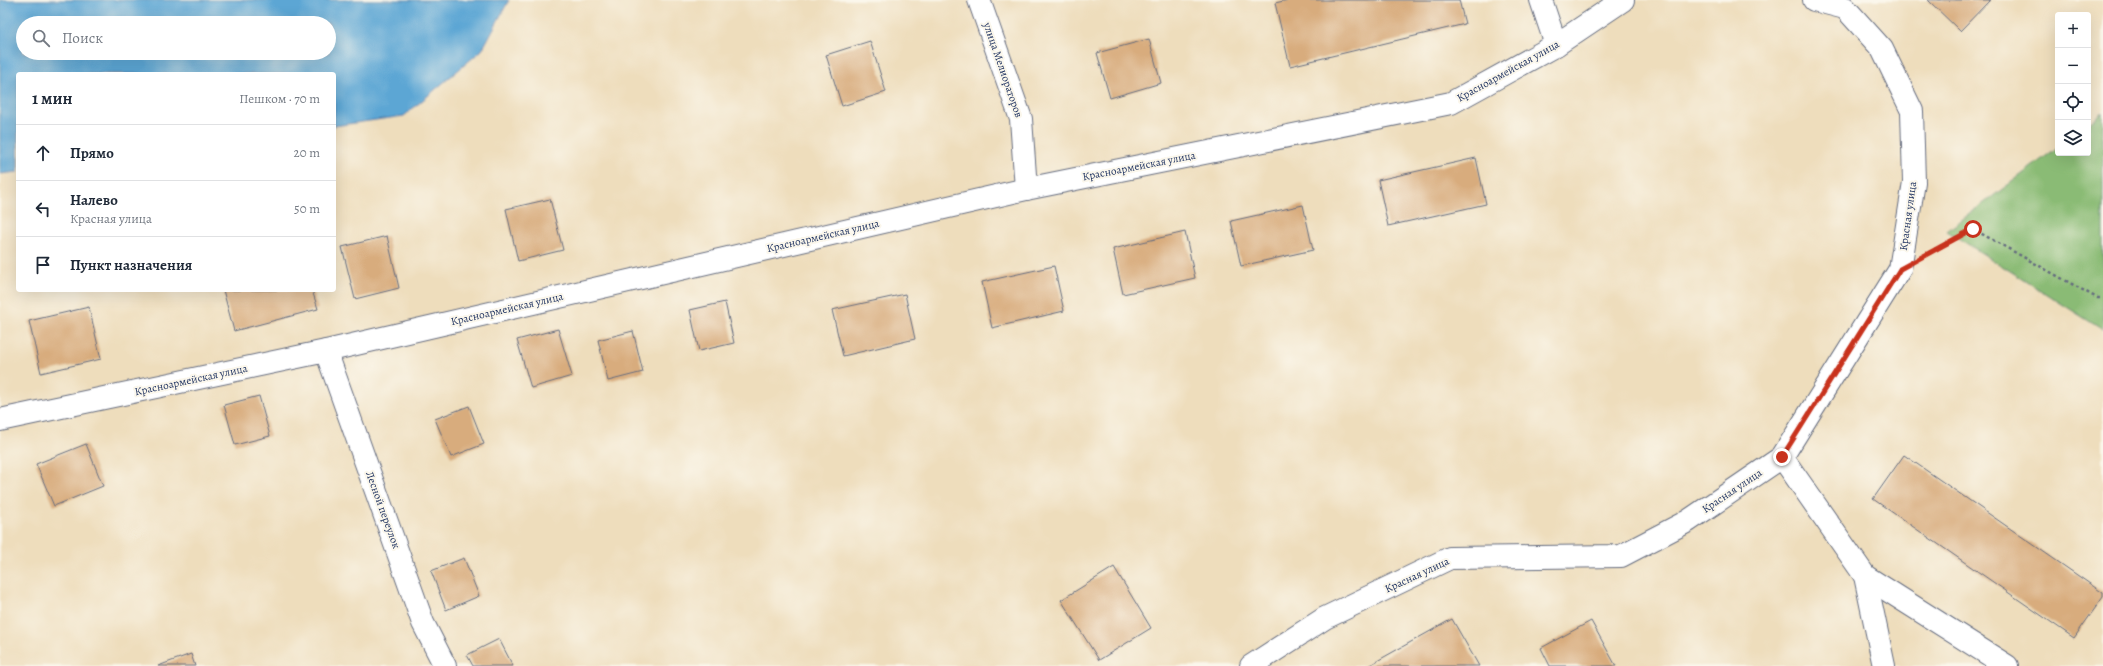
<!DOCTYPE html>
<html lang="ru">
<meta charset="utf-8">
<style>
body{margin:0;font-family:Alegreya,serif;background:#f2f2f3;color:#1f2937}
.controls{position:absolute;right:12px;top:12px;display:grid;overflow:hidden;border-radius:4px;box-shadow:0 4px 16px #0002}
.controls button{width:36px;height:36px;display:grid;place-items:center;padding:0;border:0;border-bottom:1px solid #e0e1e3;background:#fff;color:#1f2937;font:20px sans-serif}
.stop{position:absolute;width:12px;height:12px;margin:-9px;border:3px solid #c8321e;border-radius:50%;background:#fff}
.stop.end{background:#c8321e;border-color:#fff;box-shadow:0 1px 4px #0008}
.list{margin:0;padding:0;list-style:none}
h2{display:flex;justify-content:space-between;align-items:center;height:52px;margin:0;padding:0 16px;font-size:17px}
h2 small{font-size:13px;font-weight:400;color:#747a83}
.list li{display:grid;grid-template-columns:26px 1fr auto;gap:12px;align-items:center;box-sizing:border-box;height:56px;padding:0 16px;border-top:1px solid #e0e1e3}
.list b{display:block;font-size:15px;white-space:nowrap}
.list p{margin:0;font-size:13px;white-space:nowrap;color:#747a83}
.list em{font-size:13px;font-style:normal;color:#747a83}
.icon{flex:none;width:22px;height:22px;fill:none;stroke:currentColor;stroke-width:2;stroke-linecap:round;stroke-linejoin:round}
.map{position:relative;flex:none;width:2103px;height:666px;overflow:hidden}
.search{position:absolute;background:#fff;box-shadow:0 4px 16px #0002;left:16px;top:16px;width:320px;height:44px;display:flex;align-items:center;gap:10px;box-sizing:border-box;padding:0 14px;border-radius:22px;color:#747a83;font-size:15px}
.panel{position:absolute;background:#fff;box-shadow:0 4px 16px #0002;left:16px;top:72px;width:320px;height:220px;border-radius:4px}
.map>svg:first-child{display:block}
.forest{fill:#8abb74;stroke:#527569}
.water{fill:#5ca6d4;stroke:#3c6a99;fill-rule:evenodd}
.building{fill:#d8ac7d}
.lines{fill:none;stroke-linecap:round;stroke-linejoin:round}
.minor-casing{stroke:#656c7f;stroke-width:24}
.path{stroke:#656c7f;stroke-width:2.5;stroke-dasharray:3 3;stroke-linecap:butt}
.minor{stroke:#fff;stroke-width:22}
.route{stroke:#c8321e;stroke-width:5}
.labels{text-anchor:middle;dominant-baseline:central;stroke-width:4;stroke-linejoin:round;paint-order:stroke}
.street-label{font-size:11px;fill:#1b2f5e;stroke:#fbf7ec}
</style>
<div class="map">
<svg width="2103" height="666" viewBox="0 0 2103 666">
<rect width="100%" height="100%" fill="#fbf7ec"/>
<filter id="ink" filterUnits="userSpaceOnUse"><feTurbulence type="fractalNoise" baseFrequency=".025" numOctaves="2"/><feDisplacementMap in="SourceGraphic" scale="8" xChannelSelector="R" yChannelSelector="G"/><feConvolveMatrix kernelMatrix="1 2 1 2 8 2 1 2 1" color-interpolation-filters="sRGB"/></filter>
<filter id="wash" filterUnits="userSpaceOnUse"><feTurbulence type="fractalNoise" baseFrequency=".012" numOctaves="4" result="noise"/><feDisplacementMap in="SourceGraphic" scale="16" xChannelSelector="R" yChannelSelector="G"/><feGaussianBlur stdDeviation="0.9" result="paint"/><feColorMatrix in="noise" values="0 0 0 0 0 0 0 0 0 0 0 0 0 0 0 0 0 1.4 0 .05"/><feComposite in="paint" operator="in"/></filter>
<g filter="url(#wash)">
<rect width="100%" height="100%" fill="#eeddbc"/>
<!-- forest -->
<path class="forest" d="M2103,112v218l-156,-99 111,-84v6h30v-29z"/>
<!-- water -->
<path class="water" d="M0,0h509l-27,50 -78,66 -70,10v-52h-316v98l-18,2zM23,23h306v30h-306z"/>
<g id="blocks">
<!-- building -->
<g class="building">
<path d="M1288,0h171l6,24 -175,42 -15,-63z"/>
<path d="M1928,0h62l-30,31z"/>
<path d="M1149,39l12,44 -51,15 -13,-45z"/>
<path d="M870,41l16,51 -44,14 -16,-51z"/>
<path d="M1476,158l10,46 -98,22 -10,-46z"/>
<path d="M550,199l13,51 -45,11 -12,-52z"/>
<path d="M1303,205l10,45 -72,16 -10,-45z"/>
<path d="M1185,232l10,46 -72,16 -10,-45z"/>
<path d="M387,236l12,52 -44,11 -13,-52z"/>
<path d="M1054,266l10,45 -72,17 -10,-46z"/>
<path d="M223,290h89l6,19 -84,22z"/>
<path d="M905,294l10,45 -72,17 -11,-46z"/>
<path d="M725,302l9,41 -35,8 -9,-41z"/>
<path d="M89,307l12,52 -60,14 -12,-52z"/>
<path d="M558,329l14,47 -41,12 -14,-48z"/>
<path d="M633,331l10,41 -35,9 -10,-41z"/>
<path d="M259,396l11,40 -35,9 -11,-40z"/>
<path d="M469,406l15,38 -33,13 -16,-38z"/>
<path d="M86,444l17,42 -49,20 -18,-42z"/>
<path d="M1904,455l199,138v4l-29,41 -201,-139z"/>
<path d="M464,558l15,38 -33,14 -15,-39z"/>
<path d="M1114,567l37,61 -52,32 -38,-60z"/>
<path d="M1452,619l27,47h-111z"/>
<path d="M1591,621l25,45h-66l-9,-18z"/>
<path d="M499,639l14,27h-40l-6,-11z"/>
<path d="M191,654l4,12h-37z"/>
</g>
</g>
</g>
<g filter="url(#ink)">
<use href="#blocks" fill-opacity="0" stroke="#656c7f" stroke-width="1"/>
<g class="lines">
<defs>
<g id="minor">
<path d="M979,0l42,119 5,70"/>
<path d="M1541,0l15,45"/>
<path d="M326,351l97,272 22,43"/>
<path d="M0,420l326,-69 700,-162 425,-86 105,-58 67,-45"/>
<path d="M1782,457l83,119 142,90"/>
<path d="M1865,576l19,90"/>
<path d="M1251,666l74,-48 125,-60 171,-2 67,-35 94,-64 118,-188 14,-87 -2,-71 -30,-62 -37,-41 -31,-8"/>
</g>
</defs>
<!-- minor casing -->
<use href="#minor" class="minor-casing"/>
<!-- path -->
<path class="path" d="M1929,253l44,-24 124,69h6"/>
<!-- minor -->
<use href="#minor" class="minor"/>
</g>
</g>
<g class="lines" filter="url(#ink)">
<!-- route -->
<path class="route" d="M1782,457l118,-188 73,-40"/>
</g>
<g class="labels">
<!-- street labels -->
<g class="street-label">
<text transform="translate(1003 70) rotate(71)">улица Мелиораторов</text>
<text transform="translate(1508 71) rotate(-29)">Красноармейская улица</text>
<text transform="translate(1139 166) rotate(-11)">Красноармейская улица</text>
<text transform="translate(1908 216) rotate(-82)">Красная улица</text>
<text transform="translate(823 236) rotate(-13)">Красноармейская улица</text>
<text transform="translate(507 309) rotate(-13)">Красноармейская улица</text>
<text transform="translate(191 380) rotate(-12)">Красноармейская улица</text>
<text transform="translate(1732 491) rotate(-34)">Красная улица</text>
<text transform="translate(383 510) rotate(70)">Лесной переулок</text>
<text transform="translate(1417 575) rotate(-25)">Красная улица</text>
</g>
</g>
</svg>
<div class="controls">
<button>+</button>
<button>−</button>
<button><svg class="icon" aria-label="locate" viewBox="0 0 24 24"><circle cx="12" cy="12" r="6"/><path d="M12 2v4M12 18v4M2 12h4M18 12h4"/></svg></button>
<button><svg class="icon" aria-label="layers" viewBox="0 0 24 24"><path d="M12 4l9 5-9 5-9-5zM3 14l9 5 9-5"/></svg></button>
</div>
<div class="stop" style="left:1973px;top:229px"></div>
<div class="stop end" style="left:1782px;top:457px"></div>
<div class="search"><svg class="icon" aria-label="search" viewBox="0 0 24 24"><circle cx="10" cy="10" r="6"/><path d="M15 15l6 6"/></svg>Поиск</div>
<section class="panel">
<h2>1 мин<small>Пешком · 70 m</small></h2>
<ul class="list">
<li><svg class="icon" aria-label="ahead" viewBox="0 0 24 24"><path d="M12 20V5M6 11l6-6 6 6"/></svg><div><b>Прямо</b></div><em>20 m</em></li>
<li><svg class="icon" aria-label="left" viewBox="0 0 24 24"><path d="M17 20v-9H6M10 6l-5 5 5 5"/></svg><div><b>Налево</b><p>Красная улица</p></div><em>50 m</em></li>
<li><svg class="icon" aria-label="arrive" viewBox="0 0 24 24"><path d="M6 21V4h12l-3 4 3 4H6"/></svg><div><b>Пункт назначения</b></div></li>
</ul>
</section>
</div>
